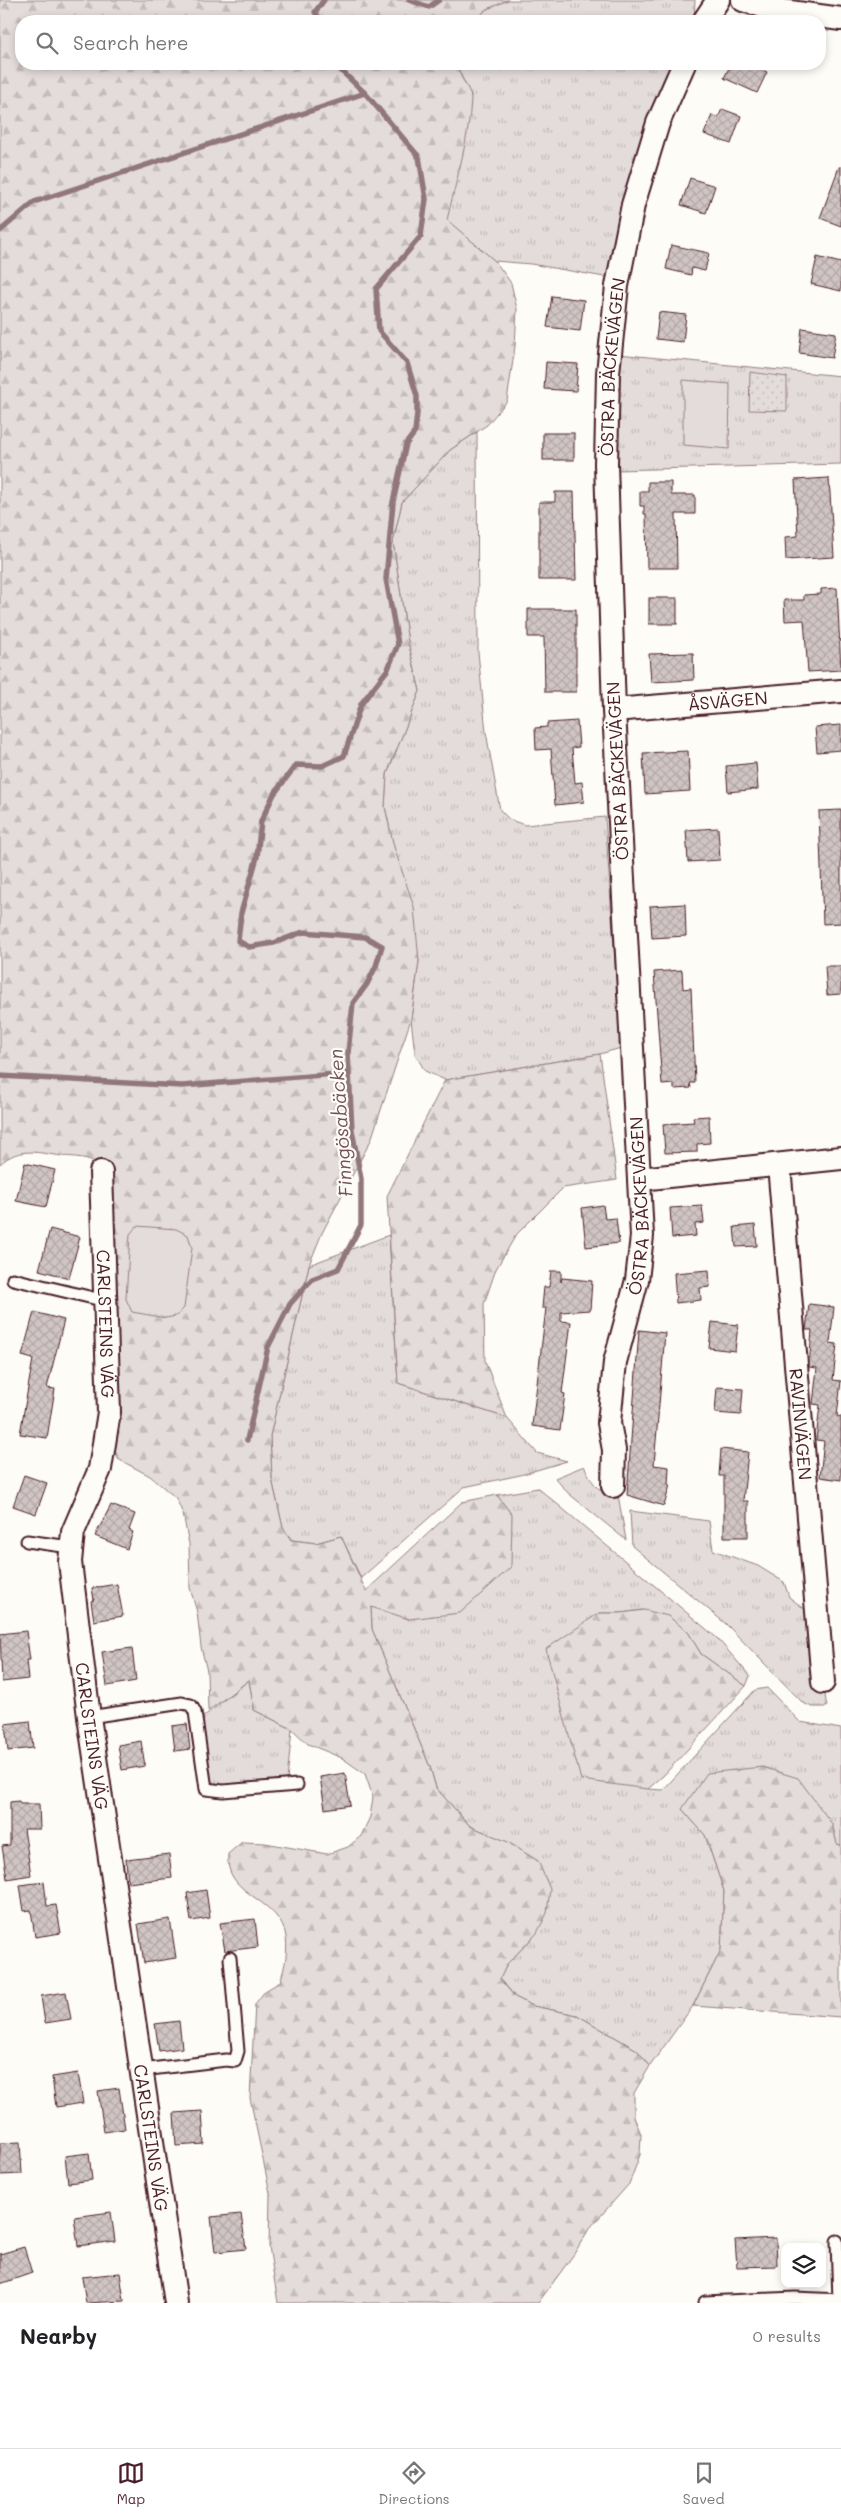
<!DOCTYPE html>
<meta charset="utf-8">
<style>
body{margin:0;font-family:Mali,sans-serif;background:#f2f2f2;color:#202124}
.controls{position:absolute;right:15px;bottom:15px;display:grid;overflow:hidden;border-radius:10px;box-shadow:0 2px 8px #0003}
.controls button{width:45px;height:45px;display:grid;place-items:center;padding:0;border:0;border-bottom:1px solid #e0e0e0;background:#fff;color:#202124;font:25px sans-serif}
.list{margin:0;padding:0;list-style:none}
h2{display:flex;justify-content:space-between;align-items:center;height:65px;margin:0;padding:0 20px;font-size:21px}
h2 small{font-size:16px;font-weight:400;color:#757577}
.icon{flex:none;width:28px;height:28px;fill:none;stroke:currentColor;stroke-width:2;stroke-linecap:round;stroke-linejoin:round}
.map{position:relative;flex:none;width:841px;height:2303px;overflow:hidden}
.search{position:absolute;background:#fff;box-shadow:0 2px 8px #0003;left:15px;right:15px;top:15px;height:55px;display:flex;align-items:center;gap:12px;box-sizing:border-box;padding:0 18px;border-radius:20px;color:#757577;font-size:19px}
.sheet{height:145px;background:#fff}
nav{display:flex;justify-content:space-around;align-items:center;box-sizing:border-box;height:70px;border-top:1px solid #e0e0e0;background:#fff;font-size:14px;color:#757577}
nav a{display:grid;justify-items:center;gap:2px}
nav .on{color:#4a1f2b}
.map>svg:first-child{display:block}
.grass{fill:url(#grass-tufts);stroke:#967e82}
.forest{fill:url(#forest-firs);stroke:#967e82}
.park{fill:url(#park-dots);stroke:#967e82}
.pitch{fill:#e3dcda;stroke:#967e82}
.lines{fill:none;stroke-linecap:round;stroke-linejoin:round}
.stream{stroke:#91777b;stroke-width:5.5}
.building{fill:url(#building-cross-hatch);stroke:#4a1f2b}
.lane-casing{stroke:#4a1f2b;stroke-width:15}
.street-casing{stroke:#4a1f2b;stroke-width:26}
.lane{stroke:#fdfcf7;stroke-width:11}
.street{stroke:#fdfcf7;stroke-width:22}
.labels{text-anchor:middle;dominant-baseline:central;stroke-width:4.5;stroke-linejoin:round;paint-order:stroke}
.street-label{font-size:18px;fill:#4a1f2b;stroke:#fdfcf7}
.water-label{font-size:19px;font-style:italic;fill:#73525a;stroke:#fdfcf7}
</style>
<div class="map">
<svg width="841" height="2303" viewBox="0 0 841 2303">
<defs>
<pattern id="grass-tufts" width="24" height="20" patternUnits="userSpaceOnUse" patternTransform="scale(1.25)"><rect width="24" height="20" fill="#e3dcda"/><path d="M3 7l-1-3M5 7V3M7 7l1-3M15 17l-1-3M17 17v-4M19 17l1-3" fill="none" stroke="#c4bcbb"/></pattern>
<pattern id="forest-firs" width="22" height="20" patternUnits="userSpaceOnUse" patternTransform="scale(1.25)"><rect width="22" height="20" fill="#e3dcda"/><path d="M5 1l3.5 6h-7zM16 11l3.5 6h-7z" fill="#c4bcbb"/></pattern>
<pattern id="park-dots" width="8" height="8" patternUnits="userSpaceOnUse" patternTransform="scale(1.25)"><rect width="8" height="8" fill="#e3dcda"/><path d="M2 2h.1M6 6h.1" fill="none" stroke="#c4bcbb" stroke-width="1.8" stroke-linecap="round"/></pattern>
<pattern id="building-cross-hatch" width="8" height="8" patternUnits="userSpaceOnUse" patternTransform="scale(1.25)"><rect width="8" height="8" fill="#d0c5c4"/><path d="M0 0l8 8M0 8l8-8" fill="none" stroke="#b4a9a9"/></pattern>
</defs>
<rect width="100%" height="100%" fill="#fdfcf7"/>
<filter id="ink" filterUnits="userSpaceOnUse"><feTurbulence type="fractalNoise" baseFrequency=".02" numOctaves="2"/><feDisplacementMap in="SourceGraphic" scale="10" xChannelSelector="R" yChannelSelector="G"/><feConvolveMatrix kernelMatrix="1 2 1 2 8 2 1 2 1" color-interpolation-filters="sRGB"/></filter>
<g filter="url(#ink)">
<!-- grass -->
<g class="grass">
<path d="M508,0h187l-1,21h-217l8,-11z"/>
<path d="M460,64h216l-66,214 -79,-14 -36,-3 -49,-41 25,-124 -13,-27z"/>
<path d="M618,354l223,22v88l-225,6z"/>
<path d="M477,432l1,220 8,80 14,78 10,10 15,5 80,-8 16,231 -21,6 -155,26 -20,-9 -10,-17 -4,-35 8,-58 -34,-154 2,-33 33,-83 -12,-49 -15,-100 9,-40 48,-52z"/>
<path d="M389,1235l9,148 109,35 30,35 30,8 -47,14 -56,12 -103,91 -20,-42 -25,7 -24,-3 -9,-12 -11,-49 -2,-43 39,-171z"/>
<path d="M584,1466c10,18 12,27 34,29l8,45 -58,-47 -13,-15z"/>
<path d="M538,1488l179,150 33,38 -4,10 -45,-32 -13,-22 -46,-22 -21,3h-22l49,176 15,1 92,-100 12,-2 33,34 41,7v116l-4,-1 -5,-20 -150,-15 23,26 19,56 -3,59 -28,56 -43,60 -13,-16 -60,-35 -44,-9 -18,-9 -15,-19 7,-14 30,-31 1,-72 -31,-19 -37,-16 -34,-38 -6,-21 -58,-138 -1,-23 38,13 103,-104 -15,-20z"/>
<path d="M630,1511l79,10 4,29 45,16 26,16 5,15 22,17 16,93h-15l-9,-4 -77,-79 -94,-78z"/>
<path d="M249,1680l5,30 38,19 -5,51 -4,2 -69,4c-13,-13 -10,-51 -11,-69z"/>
</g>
<!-- forest -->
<g class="forest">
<path d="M0,0h508l-23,10 -8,11h-456v43h438c-3,12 12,23 12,35 -2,41 -15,81 -24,121l48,41 16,22 6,26 -2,37 -8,55 -20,24 -37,25 -48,52 -9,40 15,100 12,49 -33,83 -2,33 9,40 20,60 5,54 -8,58 -40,121 -49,93 -13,32 -39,171 2,43 11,49 8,12 25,3 25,-7 25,55 96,-89 35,-7 15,20 -1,52 -51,46 -51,6 -38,-12 1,22 58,138 6,21 34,38 38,16 30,19 12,28 -3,24 -10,20 -30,31 -7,15 15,18 18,9 44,9 60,35 13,16 -16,27v24l7,17 -1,21 -11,29 -40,45 -15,25 -36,49h-260l-9,-57 1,-53 -20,-95 5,-94 10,-13 15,-9c5,-15 9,-34 5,-50 -11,-36 -61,-37 -57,-78l14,-12 23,1 62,11 21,-7 13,-11 9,-19 3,-20 -8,-23 -23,-16 -34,-14 -16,-15 -38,-19 -5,-30 -41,31 -1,-40 -6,-24 -4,-35 -7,-24 -1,-44 -6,-30 -7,-16 -26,-22 -32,-17 -3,-7 1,-37 -16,-251c-14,-7 -23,-7 -38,-8 -24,-3 -42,-10 -62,8z"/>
<path d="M600,1054l17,126 -54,8 -47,47 -20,34 -12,35 1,57 22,57 -109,-35 -11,-187 58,-116z"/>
<path d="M644,1610l24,6 20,16 13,22 45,32 -82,89 -16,14 -67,-9 -35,-131 53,-36h22z"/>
<path d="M762,1767l36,11 34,46 5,20 4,1v172l-148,-11 28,-56 3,-59 -19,-56 -23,-26 25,-36z"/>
</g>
<!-- park -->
<path class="park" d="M750,372l37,5v34l-38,-1z"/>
<!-- pitch -->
<g class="pitch">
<path d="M683,380l47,4 -1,65 -46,-4z"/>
<path d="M137,1226l39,3 12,6 4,13 -8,60 -8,8 -10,2 -34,-6 -6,-13 4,-65z"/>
</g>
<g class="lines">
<!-- stream -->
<g class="stream">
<path d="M409,0l20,7 10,-7"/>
<path d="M321,21l-6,-9 9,-12"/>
<path d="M0,231l34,-29 331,-109"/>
<path d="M0,1076l182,10 167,-13"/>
<path d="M247,1440l21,-93 22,-43 22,-25 26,-10 23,-44v-46l-9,-49 -4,-77 5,-50 14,-19 9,-18 6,-20 -17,-9 -62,-5 -29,11 -25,4 -11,-6 3,-28 16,-56 4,-36 13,-27 22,-29 26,1 22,-10 17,-52 27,-35 10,-25 -12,-65 7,-77 13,-58 9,-12 2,-19v-17l-10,-33 -28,-32 -3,-42 45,-53 5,-37 -7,-42 -54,-64 -31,-29"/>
</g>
</g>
<!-- building -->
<g class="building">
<path d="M731,64h27l-2,4 11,4 -10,21 -33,-15z"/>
<path d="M722,109l19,7 -10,28 -27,-10 8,-19 6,3z"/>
<path d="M839,167h2v59l-21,-8z"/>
<path d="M690,178l25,8 -9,27 -25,-8z"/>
<path d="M671,245l38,8 -4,18 -13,-3 -1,7 -25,-6z"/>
<path d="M817,257l24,6v28l-30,-7z"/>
<path d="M552,296l32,4 -4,31 -33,-4z"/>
<path d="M659,312l27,3 -3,27 -27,-3z"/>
<path d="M802,328l34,5 -4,25 -33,-5z"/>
<path d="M546,362l32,2 -2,27 -32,-2z"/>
<rect x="543" y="433" width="31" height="27"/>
<path d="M829,478l5,79 -48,3 -1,-23 13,-1 -3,-56z"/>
<path d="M648,482h23v13h24v19h-19l1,54h-30l-1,-54h-2v-8h-4v-15h8z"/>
<path d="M555,492h19l2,88h-37v-78h16z"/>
<path d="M837,588l4,82 -33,2 -4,-52 -19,1 -1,-21h20v-5l17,-1v-5z"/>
<rect x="649" y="598" width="28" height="26"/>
<path d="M528,609h48v83h-31l-1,-55h-16z"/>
<path d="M693,653l1,27 -43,2 -2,-28z"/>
<path d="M577,721l2,26 -7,1 3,35 7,-1 2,20 -29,3 -4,-56 -15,1 -1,-22 12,-1v-4z"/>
<path d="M841,725v25l-24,2 -2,-25z"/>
<path d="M688,751l2,40 -45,3 -2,-41z"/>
<path d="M756,763l2,26 -30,3 -2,-26z"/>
<path d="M841,810v113l-18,1 -4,-113z"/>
<path d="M718,828l2,32 -32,2 -2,-32z"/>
<path d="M685,904l1,32 -34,2 -2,-32z"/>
<path d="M825,966h16v28l-14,1z"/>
<path d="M682,970l1,19 8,-1 4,95h-5l1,5 -17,1v-5l-12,1 -8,-113z"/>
<path d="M709,1116l1,27 -13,1v8l-32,1 -2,-29 31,-2 -1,-5z"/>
<path d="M25,1163l30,7 -9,37 -30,-6z"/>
<path d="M603,1205l2,14 11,-1 3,25 -33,4 -4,-39z"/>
<path d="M702,1206l2,17 -9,1 1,12 -24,2 -2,-30z"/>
<path d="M755,1225l2,21 -21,1 -2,-20z"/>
<path d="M50,1229l30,8 -11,41 -30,-8z"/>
<path d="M709,1270l1,17 -10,1 1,12 -25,3 -2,-30z"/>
<path d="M551,1271h10v11l1,-4 30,3 -2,29 -29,2v9l10,1 -9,71 3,1 -5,36 -28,-4 14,-118h-4l2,-21h5z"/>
<path d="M809,1304l25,3 -4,36 7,1 -4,36 8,1 -4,35 4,1v63l-21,-3 4,-36 -8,-1 4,-35 -7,-1 4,-36 -8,-1 3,-37h-6z"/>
<path d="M34,1312l30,8 -17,68 8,1 -8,49 -27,-4 13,-75 -11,-3z"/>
<path d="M712,1322l26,3 -3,26 -26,-3z"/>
<path d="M639,1330l26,3 -11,132 15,2 -1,18h2l-6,21 -37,-11z"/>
<path d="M717,1387l26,2 -2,26 -26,-2z"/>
<path d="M721,1449l27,3 -5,49h5v36h-24v-61h-5z"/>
<path d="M24,1475l23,8 -11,31 -23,-8z"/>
<path d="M111,1505l24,9 -6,16 4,2 -6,17 -32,-13z"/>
<path d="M117,1584l6,32 -29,5 -3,-20 3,-1 -2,-12z"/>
<path d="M26,1631l4,29h-4l2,19 -26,3 -2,-48z"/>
<path d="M132,1648l4,33 -29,5 -5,-34z"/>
<path d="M30,1721l3,27 -25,3 -3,-27z"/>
<path d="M187,1724l3,25 -15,2 -3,-25z"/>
<path d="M141,1741l4,25 -23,4 -4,-25z"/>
<path d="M345,1773l5,32 -25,4 -5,-32z"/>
<path d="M19,1801l1,3h19l1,25h-16l7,46 -24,4 -5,-33 8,-1v-43z"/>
<path d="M169,1854l3,24 -44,5 -2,-24z"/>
<path d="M44,1882l3,24 9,-1 5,28 -26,4 -4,-27 -7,1 -4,-26z"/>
<path d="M206,1890l4,28 -19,3 -4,-28z"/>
<path d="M170,1919l6,39 -32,5 -6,-39z"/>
<path d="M255,1919l3,28 -33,4 -5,-28z"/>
<path d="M66,1992l5,27 -26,4 -4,-27z"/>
<path d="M179,2021l3,27 -23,3 -4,-27z"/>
<path d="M78,2073l5,30 -27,4 -4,-30z"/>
<path d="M119,2088l6,41 -21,3 -6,-41z"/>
<path d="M202,2111l2,33 -28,2 -2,-33z"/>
<path d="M20,2142l2,32 -22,1v-32z"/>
<path d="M89,2153l3,27 -24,3 -3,-27z"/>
<path d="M111,2212l4,29 -37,5 -4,-29z"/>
<path d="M241,2214l5,35 -31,3 -4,-35z"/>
<path d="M776,2238l1,28 -40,1 -2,-27z"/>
<path d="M24,2247l8,26 -32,11v-30z"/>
<path d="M120,2273l4,28 -38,2 -4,-26z"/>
</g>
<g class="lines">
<defs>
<g id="lane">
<path d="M13,1279l93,22"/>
<path d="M27,1541l43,6"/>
<path d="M89,1717l93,-14 9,2 4,7 11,77 17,2 74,-6"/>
<path d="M142,2070l84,-10 9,1 3,-10 -8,-93"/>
<path d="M837,2241l2,59"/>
<path d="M705,2302l90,-4 46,2"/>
</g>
<g id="street">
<path d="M743,0l32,10 66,9"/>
<path d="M704,21l14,-21"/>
<path id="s1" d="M614,710l227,-19"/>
<path id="s2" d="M779,1165l44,517"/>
<path id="s3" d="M101,1172l8,240 -9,57 -27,63 -3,30 19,155 87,586"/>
<path d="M640,1179l201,-21"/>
<path id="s4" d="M613,1486l1,-36 -5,-27 6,-61 22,-82 5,-44 -28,-526 -8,-246 2,-91 9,-87 16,-81 25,-82 26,-59"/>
</g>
</defs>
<!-- lane casing -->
<use href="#lane" class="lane-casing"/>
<!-- street casing -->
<use href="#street" class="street-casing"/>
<!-- lane -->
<use href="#lane" class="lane"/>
<!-- street -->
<use href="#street" class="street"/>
</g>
</g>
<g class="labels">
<!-- street labels -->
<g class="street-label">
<text stroke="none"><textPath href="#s4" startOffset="1124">ÖSTRA BÄCKEVÄGEN</textPath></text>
<text stroke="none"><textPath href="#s1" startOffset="114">ÅSVÄGEN</textPath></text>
<text transform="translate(617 771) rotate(-93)">ÖSTRA BÄCKEVÄGEN</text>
<text stroke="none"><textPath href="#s4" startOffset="284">ÖSTRA BÄCKEVÄGEN</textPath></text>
<text stroke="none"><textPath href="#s3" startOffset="152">CARLSTEINS VÄG</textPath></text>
<text stroke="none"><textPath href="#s2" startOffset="260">RAVINVÄGEN</textPath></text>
<text stroke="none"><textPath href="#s3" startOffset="572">CARLSTEINS VÄG</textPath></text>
<text stroke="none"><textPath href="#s3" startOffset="978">CARLSTEINS VÄG</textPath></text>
</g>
<!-- water labels -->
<g class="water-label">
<text transform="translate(340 1123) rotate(-94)">Finngösabäcken</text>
</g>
</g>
</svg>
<div class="controls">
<button><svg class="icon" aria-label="layers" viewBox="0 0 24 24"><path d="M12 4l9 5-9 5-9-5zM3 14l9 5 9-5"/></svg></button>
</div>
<div class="search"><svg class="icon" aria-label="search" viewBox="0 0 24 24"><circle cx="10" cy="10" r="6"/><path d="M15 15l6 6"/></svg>Search here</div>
</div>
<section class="sheet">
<h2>Nearby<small>0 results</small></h2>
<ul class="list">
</ul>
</section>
<nav>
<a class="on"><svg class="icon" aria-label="map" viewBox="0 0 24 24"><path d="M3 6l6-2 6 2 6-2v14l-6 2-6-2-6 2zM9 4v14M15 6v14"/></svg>Map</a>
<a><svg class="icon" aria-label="directions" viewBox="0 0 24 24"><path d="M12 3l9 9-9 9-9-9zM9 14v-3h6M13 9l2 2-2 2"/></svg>Directions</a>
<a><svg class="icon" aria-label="saved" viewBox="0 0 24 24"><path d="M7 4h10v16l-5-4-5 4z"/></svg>Saved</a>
</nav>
